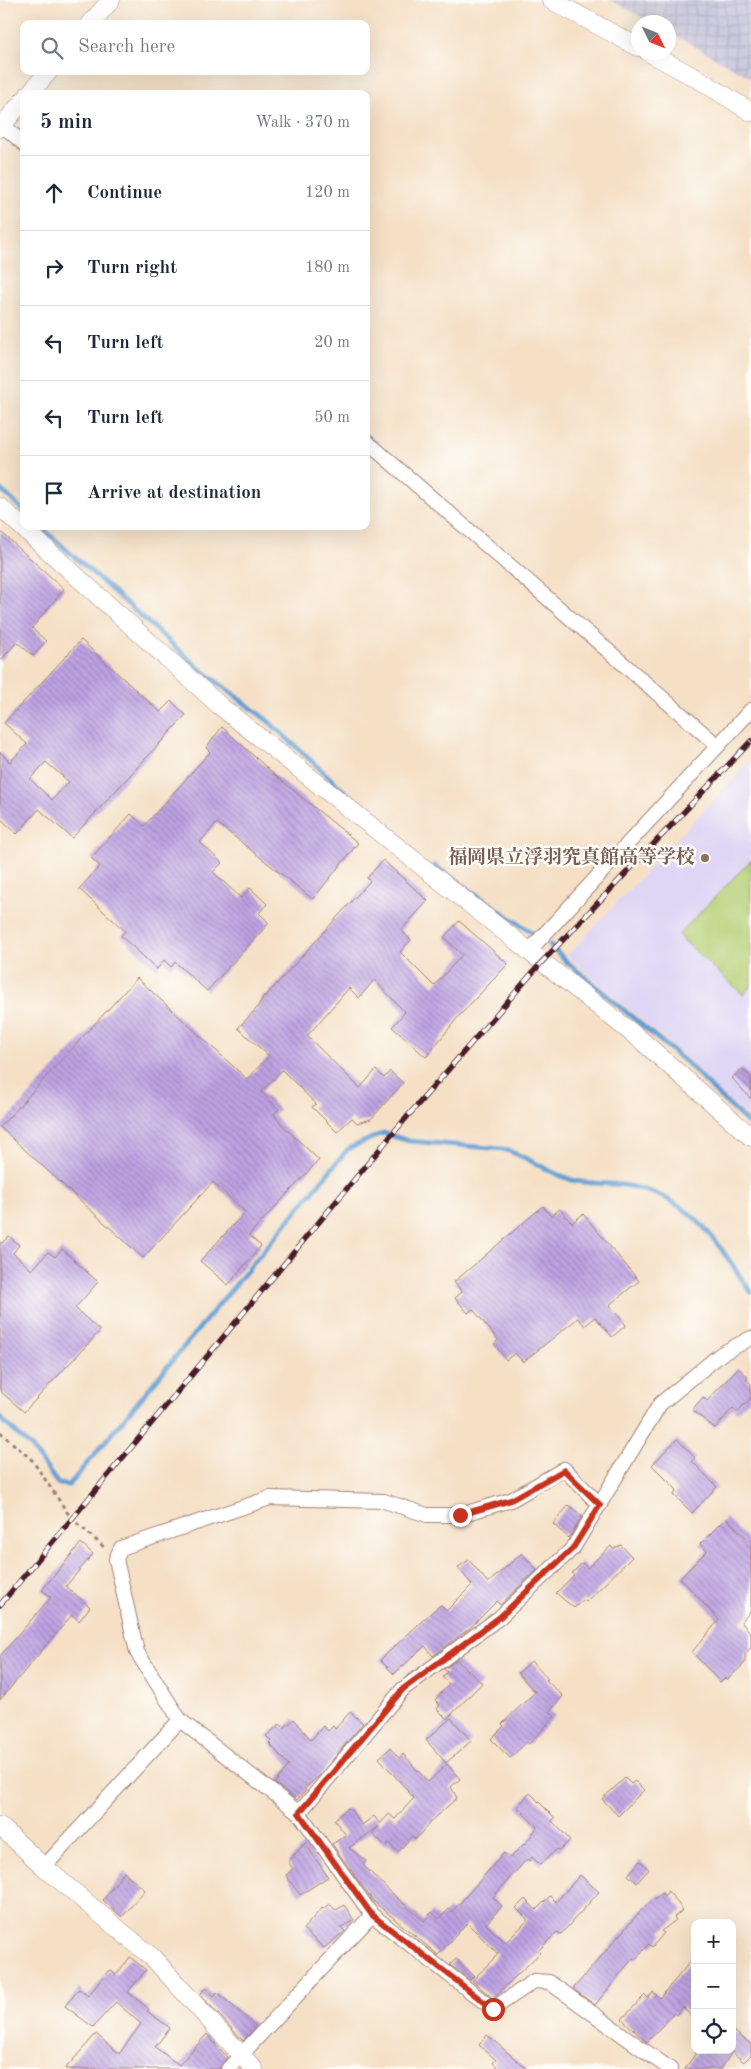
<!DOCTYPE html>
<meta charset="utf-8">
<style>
body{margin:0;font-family:"Old Standard TT","Noto Serif JP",serif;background:#f6f6f7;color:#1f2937}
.controls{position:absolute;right:15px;bottom:15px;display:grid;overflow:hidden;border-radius:10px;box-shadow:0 5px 20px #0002}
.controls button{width:45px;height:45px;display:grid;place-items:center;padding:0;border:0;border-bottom:1px solid #e0e1e3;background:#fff;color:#1f2937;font:25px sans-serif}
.compass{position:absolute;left:631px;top:15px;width:45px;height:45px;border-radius:50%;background:#fff;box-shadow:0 5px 20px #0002;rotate:133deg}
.stop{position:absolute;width:15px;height:15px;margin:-11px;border:4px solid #c8321e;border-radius:50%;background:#fff}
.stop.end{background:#c8321e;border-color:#fff;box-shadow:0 1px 5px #0008}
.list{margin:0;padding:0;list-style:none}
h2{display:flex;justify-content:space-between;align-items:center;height:65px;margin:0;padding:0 20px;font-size:21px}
h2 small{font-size:16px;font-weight:400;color:#747a83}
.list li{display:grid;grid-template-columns:32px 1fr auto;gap:15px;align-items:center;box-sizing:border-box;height:75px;padding:0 20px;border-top:1px solid #e0e1e3}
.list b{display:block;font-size:19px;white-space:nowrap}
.list em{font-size:16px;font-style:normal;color:#747a83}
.icon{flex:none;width:28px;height:28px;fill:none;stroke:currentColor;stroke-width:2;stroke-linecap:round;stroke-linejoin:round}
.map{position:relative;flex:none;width:751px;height:2069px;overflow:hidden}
.search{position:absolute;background:#fff;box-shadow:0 5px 20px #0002;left:20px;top:20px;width:350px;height:55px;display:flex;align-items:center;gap:12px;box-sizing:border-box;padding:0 18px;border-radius:10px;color:#747a83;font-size:19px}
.panel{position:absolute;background:#fff;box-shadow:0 5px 20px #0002;left:20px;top:90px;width:350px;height:440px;border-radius:10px}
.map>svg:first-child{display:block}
.built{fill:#dfd5f5}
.industrial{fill:url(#industrial-grid)}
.green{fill:#b5d076;stroke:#807850}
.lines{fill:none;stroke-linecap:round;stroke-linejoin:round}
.stream{stroke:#649fd4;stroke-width:5}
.building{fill:url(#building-back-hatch);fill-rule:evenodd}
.minor-casing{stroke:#a08078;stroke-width:16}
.tertiary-casing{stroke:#a08078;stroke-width:19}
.path{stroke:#a08078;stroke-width:3;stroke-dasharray:4 4;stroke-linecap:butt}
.minor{stroke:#fff;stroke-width:14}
.tertiary{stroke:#fff;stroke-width:18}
.rail-casing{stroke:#4a1f2b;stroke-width:5.5}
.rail{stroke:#fdfcf7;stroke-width:4;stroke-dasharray:11;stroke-linecap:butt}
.route{stroke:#c8321e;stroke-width:6}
.education-dot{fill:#8d6e63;stroke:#fdfcf7;stroke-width:2}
.labels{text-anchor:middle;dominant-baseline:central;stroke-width:5;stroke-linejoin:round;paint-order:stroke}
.education-label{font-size:19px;font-weight:bold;fill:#785e54;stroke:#fdfcf7;text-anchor:end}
</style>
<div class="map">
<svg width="751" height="2069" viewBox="0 0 751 2069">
<defs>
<pattern id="industrial-grid" width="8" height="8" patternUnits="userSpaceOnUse" patternTransform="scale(1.25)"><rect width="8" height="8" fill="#c3c1db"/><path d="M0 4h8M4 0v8" fill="none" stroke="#a9a5bc"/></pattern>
<pattern id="building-back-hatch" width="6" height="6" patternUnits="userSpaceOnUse" patternTransform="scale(1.25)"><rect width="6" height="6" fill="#bda2e3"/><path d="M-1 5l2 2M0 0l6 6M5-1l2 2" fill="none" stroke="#9c83b8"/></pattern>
</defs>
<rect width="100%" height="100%" fill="#fdfcf7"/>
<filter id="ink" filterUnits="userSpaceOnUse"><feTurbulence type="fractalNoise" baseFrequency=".02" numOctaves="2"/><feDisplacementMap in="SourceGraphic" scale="10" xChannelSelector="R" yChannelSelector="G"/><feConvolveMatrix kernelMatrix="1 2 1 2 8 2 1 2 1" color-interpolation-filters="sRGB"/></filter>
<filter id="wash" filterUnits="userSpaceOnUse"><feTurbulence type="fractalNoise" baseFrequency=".0096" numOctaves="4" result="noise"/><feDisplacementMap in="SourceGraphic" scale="20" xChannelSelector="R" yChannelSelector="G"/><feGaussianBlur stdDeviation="1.12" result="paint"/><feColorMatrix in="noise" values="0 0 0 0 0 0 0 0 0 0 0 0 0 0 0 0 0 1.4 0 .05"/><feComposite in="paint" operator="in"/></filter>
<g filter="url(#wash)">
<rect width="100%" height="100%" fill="#f5e0c6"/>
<!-- built -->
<path class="built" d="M751,760v360l-34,-30 -27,-29 -123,-105z"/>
<!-- industrial -->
<path class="industrial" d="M610,0h141v78l-82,-46 -1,-10h-17z"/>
<!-- green -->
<path class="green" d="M751,860v126l-8,9 -65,-60z"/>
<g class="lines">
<!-- stream -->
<g class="stream">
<path d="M0,489l24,22"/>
<path d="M40,526l160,143 67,51 102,94"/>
<path d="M435,866l96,66"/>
<path d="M550,945l17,17 122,103 26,27 35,33"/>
<path d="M0,1418l31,29 27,37 11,1 279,-336 35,-16 26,8 93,8c25,6 45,24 70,31 18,5 38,2 57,6 67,14 85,54 122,106"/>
</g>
</g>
<g id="blocks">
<!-- building -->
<g class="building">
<path d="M0,531l64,58 -32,39 14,13 -13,15 -16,-14 -17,19z"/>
<path d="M81,640l79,72 11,-11 15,14 -114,123 -33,-29 -22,25 -17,-16v-66l10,10 17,-18 -23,-21zM46,762l23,20 -17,18 -22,-21z"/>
<path d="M222,727l55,50 81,66 -45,56 -96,-76 -17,19 22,21 -9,9 28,26 9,-10 17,16 -8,9 10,10 -62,68 -32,-29 -4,5 -7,-7 -7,9 -36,-33 4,-5 -46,-42 21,-23 -9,-8 40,-44 13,12 66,-74 -4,-4z"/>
<path d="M383,860l45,41 -27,29 10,10 -11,12 34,34 28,-31 -18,-18 15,-16 49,43 -49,52 -33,41 -34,-30 13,-15 -31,-32 -15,18 -10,-10 -42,48 53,52 16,-18 8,8 6,-7 13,12 -32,36 -14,4 -5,-5 -15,14 -25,-25 4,-3 -34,-34 -21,22 18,17 -5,5 8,11 37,35 -70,75 12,11 -33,39 -28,-24 45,-49 -32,-30 -70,76 -143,-131 137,-149 110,101 22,-23 -31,-28 19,-20 7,-13 1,2 105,-116 -3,-3z"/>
<path d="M742,1069l9,9v21l-19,-21z"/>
<path d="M543,1206l8,10 9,-7 12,14 11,-9 56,67 -30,24 17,20 -14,12 -17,-20 -10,9 -7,-8 -55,44 -8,-9 -9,7 -12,-16 4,-4 -25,-31 -5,4 -13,-15 7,-6 -8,-10z"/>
<path d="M9,1236l10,9 -6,8 19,17 16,-18 7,5 7,-8 36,33 -23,26 25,23 -76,81 -24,-21v-149l2,1z"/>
<path d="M738,1368l10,9 -2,2 5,5v14l-14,14 -4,-4 -18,20 -23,-18 11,-13 4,4z"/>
<path d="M677,1439l18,19 -3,3 25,26 -25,26 -18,-18 3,-5 -25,-25z"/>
<path d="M569,1505l13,11 -13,22 -16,-14z"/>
<path d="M726,1518l25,24v69l-10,11 10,11v15l-6,6v9l-18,17 -2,-2 -5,4 -28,-30 27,-32 -39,-42 27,-27 -7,-7z"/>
<path d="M81,1543l12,11 -27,32 24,21 -11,14 -7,-6 -72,85v-44l51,-59 -9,-7z"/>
<path d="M621,1545l11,12 -46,45 -3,-2 -9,8 -18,-15 18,-18 -2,-2 10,-10 5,5 24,-22 2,3z"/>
<path d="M522,1553l15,17 -37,35 -3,-4 -27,27 -37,28 -8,-10 -31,28 -14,-14 55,-51 6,-4 5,6 26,-26 -14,-18 11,-7 19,23z"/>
<path d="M457,1660l25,23 -35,36 -10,-10 3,-4 -5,-5 14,-16 -7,-7 5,-5 -3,-3z"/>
<path d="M531,1661l17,18 -2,1 17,16 -13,15 5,5 -26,28 -2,-2 -17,16 -19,-19 13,-13 -2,-2 33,-32 -17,-19z"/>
<path d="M350,1712l13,11 -44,53 -15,13 2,1 -9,10 -22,-17 14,-18 -20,-22 2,-2 -5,-5 14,-12 4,4 10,-9 17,21 12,-14 5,5 5,-5 2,3z"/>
<path d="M451,1718l20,23 -25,22 -20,-23z"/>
<path d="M390,1748l9,10 4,-4 25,28 19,-18 13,15 -9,8 6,11 -24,21 -17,20 -4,-3 -14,16 -10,-9 -2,3 -14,-12 7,-8 -30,22 17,13 -3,4 34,33 27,23 8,-9 7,7 10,-10 3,3 52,-59 6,5 20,-20 7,-11 -20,-20 13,-14 25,25 -3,3 18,19 -11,11 -2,-2 -17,16 -8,-8 -3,4 -2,-2 -34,38 9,9 -16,18 19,19 23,-23 -12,-12 9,-9 11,11 14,-14 6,6 24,-27 19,17 -38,42 -4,-2 -19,19 2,2 -47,45 -21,-17 26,-27 -31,-31 -29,32 -65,-54 -41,-57 14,-9 -12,-15 12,-11 3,-1 13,17 12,-9 6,8 9,-10 6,5 19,-21 -35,-40z"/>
<path d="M625,1778l6,6 4,-3 9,9 -26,26 -16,-17z"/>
<path d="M305,1843l23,34 -28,18 -14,-20 7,-6 -5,-7z"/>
<path d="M640,1861l9,8 -12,14 -9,-8z"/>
<path d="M124,1872l21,18 -23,27 -19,-17z"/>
<path d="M668,1891l15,19 -9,7 2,3 -15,11 3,2 -12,14 -3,-3 -14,16 -2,-2 -38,47 -22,-16 70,-81 19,-15 2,3z"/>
<path d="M329,1904l7,6 8,-5 10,15 -13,8 4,3 -21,17 -21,-19 19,-21 1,1z"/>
<path d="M695,1956v65l-12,-14 -7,8 -2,-2 -27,29 -25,-23 23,-24 3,3 5,-6 7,6z"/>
<path d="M130,1957l16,13 -18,22 21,17 -2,2 23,17 -15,19 24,18 28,-31 20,23 -8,12h-154l31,-35 23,20 22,-30 -25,-22 -23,25 -28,-21 14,-17 9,7 20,-25 2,-1 6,5z"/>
<path d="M456,1959l18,17 -4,4 -20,-15z"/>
<path d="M206,1988l8,8 3,-4 39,34 -13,15 -43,-47z"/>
<path d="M732,2030l19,14v11l-7,7 -12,-10 -11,17h-36l13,-19h34z"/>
<path d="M487,2035l40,34h-27l-7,-6 3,-3 -17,-15z"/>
</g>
</g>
</g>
<g filter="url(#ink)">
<use href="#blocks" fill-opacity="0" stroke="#a08078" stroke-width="1"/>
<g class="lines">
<defs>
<g id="minor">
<path d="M0,123l24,21"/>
<path d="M366,441l352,305"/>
<path d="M528,952l223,-242"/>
<path d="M180,1720l-43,-68 -21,-93 5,-11 149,-50 114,3 43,14h33l51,-15 53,-31 36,36"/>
<path d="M299,1813l104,-124 97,-72 73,-69 87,-144 61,-50 30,-16"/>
<path d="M44,1867l136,-147 119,93 73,102 121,94 41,-28 15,1 121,87"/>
<path d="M228,2069l144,-154"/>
</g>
<g id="tertiary">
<path d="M551,0l87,47"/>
<path d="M90,24l21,-24"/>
<path d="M648,52l55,30 48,30"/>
<path d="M29,94l20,-23"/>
<path d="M0,128l24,-28"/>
<path d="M0,507l220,199 422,335 109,96"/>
<path d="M0,1826l44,41 109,91 101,111"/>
</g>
</defs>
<!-- minor casing -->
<use href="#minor" class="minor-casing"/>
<!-- tertiary casing -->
<use href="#tertiary" class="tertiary-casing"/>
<!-- path -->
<path class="path" d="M0,1432l32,28 39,58 34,30"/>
<!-- minor -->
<use href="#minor" class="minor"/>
<!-- tertiary -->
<use href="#tertiary" class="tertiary"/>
<defs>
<path id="rail" d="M0,1605l394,-473 147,-169 210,-222"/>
</defs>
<!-- rail casing -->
<use href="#rail" class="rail-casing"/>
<!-- rail -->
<use href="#rail" class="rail"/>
</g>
</g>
<g class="lines" filter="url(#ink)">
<!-- route -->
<path class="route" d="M460,1515l51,-15 53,-30 36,35 -27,43 -73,69 -97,72 -104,124 73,102 121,94"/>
</g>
<!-- markers -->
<circle class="education-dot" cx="705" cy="858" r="5"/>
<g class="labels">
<!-- education labels -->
<g class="education-label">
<text x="695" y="858">福岡県立浮羽究真館高等学校</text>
</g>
</g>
</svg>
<div class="controls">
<button>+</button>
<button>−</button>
<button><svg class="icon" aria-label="locate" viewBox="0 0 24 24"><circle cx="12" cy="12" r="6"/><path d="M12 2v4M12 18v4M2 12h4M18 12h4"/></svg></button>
</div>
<svg class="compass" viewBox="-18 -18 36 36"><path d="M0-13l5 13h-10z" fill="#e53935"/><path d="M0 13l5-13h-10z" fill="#747a83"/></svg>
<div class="stop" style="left:493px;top:2009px"></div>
<div class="stop end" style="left:460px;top:1515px"></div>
<div class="search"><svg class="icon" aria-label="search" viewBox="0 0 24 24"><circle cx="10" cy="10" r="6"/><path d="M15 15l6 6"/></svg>Search here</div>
<section class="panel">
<h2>5 min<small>Walk · 370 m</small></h2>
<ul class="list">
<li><svg class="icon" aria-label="ahead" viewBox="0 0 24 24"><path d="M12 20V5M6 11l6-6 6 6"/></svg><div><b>Continue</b></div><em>120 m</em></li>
<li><svg class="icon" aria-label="right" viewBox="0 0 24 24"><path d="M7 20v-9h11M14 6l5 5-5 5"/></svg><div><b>Turn right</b></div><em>180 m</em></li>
<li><svg class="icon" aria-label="left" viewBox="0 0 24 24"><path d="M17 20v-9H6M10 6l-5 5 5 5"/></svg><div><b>Turn left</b></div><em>20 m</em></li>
<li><svg class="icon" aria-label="left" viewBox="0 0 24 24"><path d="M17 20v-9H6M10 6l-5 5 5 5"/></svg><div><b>Turn left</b></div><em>50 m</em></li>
<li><svg class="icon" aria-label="arrive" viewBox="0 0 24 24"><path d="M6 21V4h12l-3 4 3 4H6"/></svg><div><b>Arrive at destination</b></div></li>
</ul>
</section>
</div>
